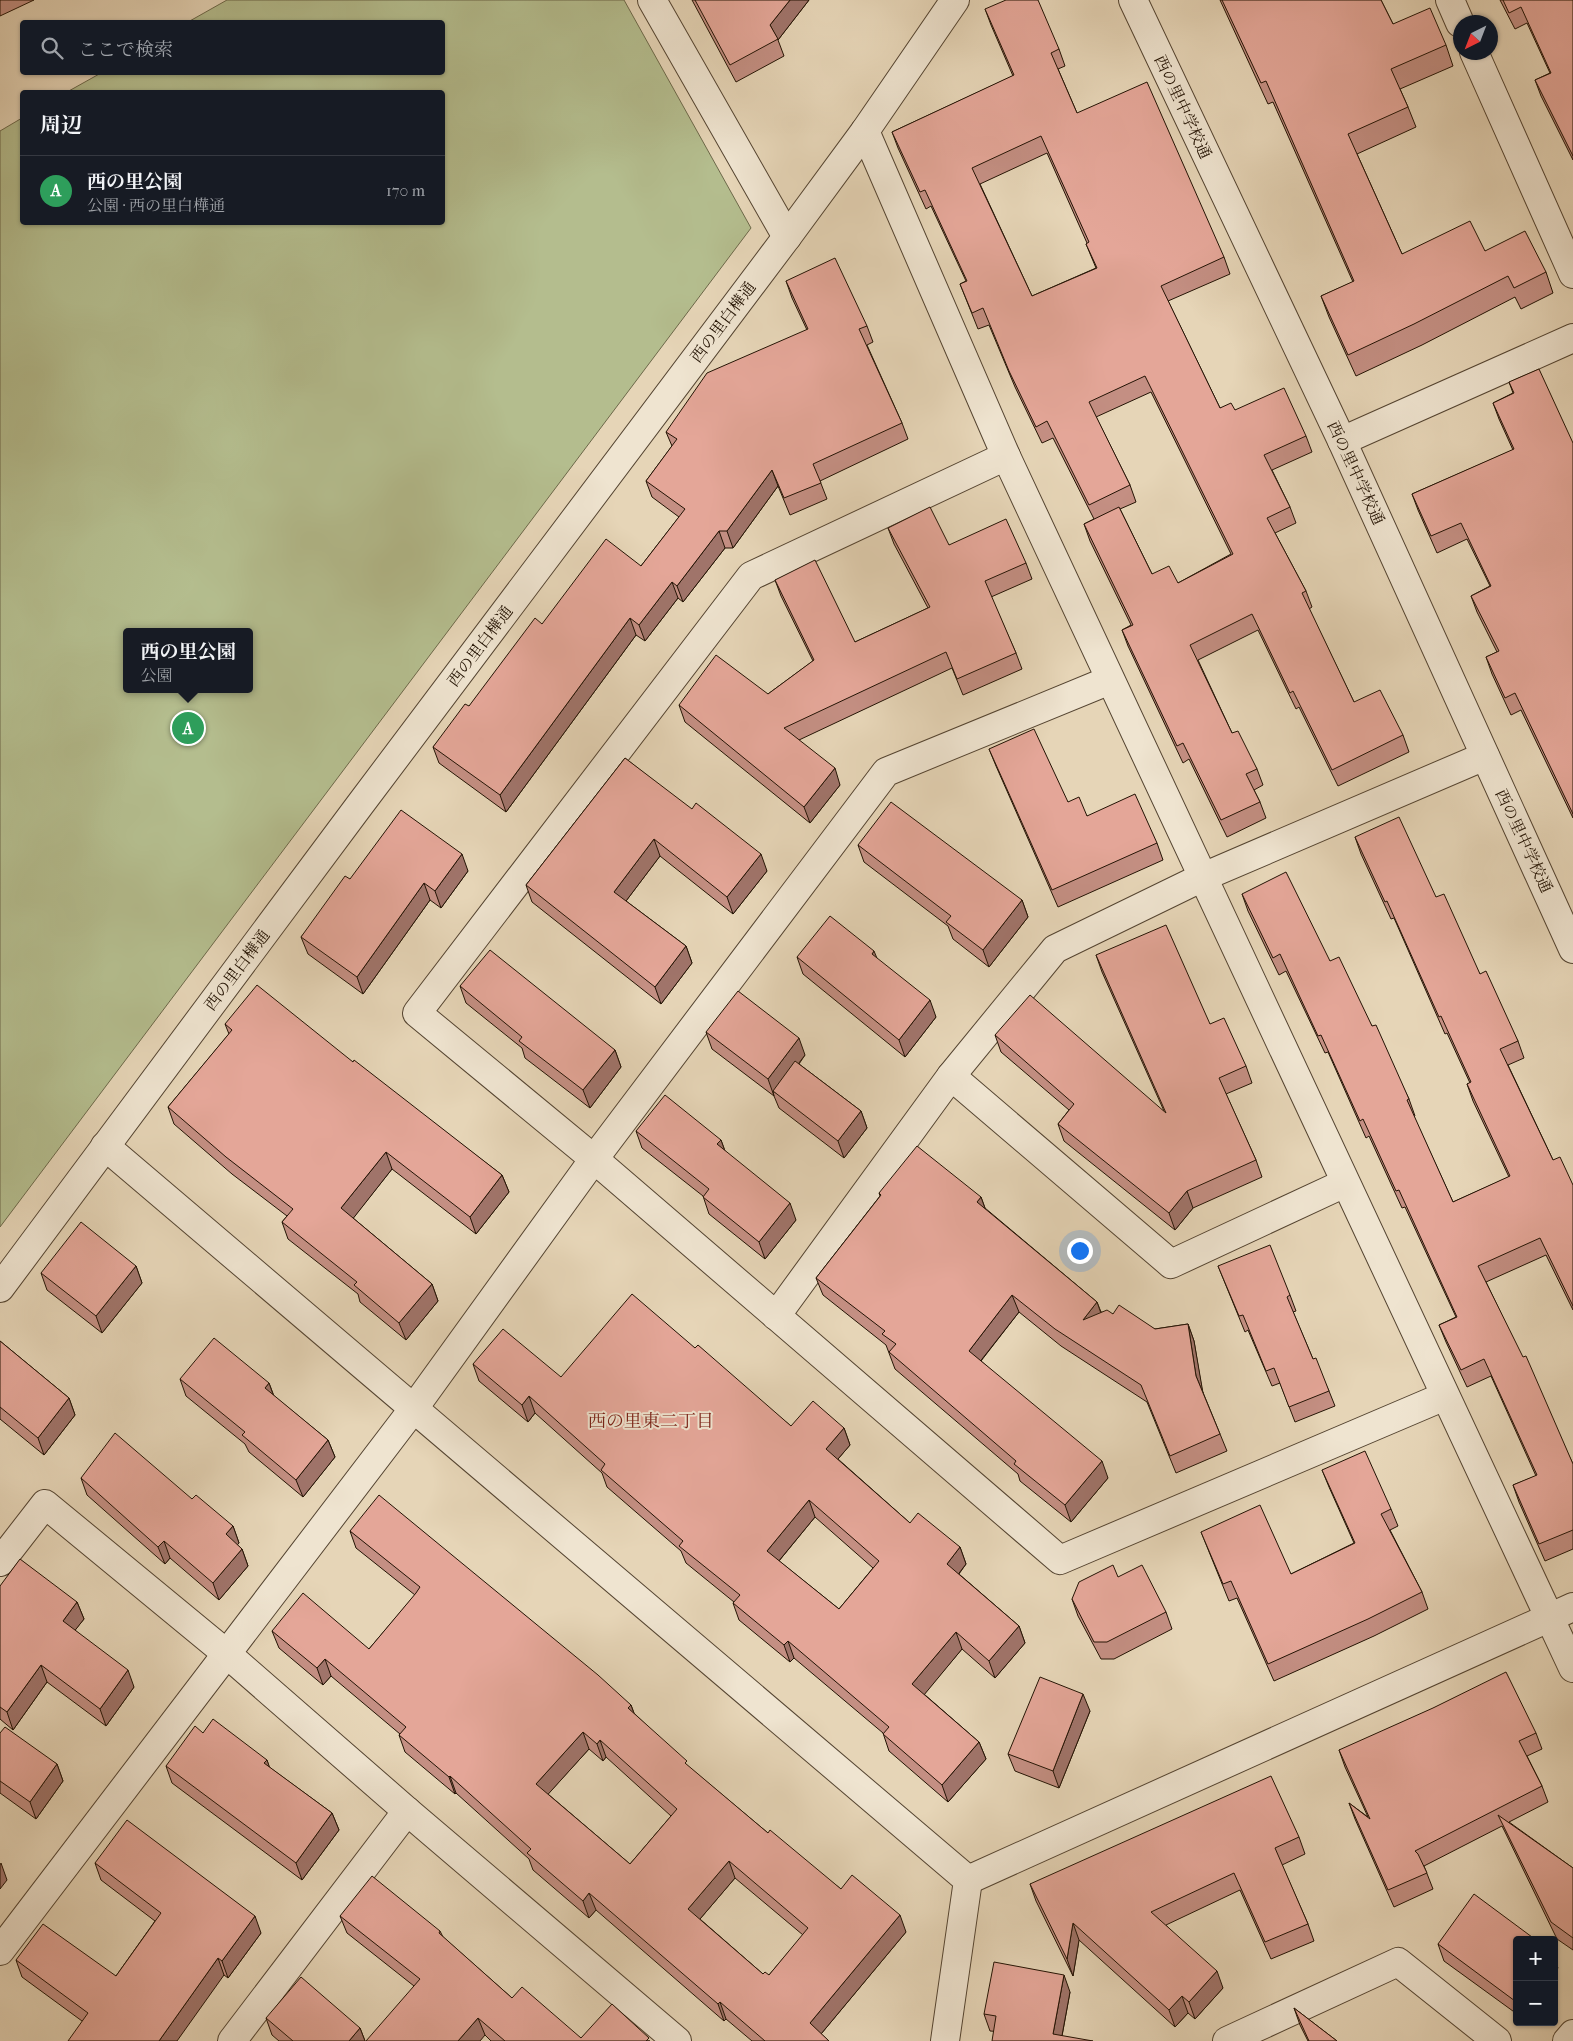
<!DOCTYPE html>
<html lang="ja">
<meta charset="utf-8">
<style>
body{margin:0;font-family:"IM FELL French Canon","Noto Serif JP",serif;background:#20242c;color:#f1f3f6}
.controls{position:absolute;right:15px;bottom:15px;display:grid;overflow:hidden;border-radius:5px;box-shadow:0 1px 4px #0004}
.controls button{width:45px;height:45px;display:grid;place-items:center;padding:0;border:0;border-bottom:1px solid #363941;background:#171b24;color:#f1f3f6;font:25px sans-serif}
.compass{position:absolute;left:1453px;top:15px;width:45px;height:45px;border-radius:50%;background:#171b24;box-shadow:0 1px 4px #0004;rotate:222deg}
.you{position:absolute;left:1079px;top:1250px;width:18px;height:18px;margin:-12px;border:4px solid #fff;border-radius:50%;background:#1a73e8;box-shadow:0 0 0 8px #1a73e833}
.badge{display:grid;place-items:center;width:32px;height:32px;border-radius:50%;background:#c59692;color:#fff;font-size:16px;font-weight:700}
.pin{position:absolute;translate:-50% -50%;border:2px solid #fff;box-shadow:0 1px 5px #0006}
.popup{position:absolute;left:123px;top:628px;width:130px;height:65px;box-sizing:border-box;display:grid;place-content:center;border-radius:5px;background:#171b24;filter:drop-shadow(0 1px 4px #0005);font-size:16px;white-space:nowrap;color:#9ea1a6}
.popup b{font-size:19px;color:#f1f3f6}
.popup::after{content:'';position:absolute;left:50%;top:100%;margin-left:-10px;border:10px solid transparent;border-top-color:#171b24}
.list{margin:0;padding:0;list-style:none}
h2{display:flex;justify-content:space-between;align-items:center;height:65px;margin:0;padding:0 20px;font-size:21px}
h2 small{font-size:16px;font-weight:400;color:#9ea1a6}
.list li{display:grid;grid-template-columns:32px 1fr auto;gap:15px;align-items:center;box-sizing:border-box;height:70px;padding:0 20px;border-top:1px solid #363941}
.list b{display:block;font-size:19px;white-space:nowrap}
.list p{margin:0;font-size:16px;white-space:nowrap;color:#9ea1a6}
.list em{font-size:16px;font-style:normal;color:#9ea1a6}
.icon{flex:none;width:28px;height:28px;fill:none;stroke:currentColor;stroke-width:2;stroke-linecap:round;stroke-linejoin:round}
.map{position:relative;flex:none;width:1573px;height:2041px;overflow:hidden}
.search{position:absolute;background:#171b24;box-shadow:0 1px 4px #0004;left:20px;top:20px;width:425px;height:55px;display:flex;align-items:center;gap:12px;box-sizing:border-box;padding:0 18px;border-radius:5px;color:#9ea1a6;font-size:19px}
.panel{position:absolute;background:#171b24;box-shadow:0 1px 4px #0004;left:20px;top:90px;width:425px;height:135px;border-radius:5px}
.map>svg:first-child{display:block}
.green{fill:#b4bd8e;stroke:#6c6849;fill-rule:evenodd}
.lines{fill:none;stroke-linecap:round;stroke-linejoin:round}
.minor-casing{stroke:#544431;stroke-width:30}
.minor{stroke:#efe4d0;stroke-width:28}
.wall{fill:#c48f83;stroke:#231304;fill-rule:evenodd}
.shaded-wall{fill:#a0746a;stroke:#231304}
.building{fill:#e4a698;stroke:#231304;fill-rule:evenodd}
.labels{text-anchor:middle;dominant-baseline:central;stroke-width:4;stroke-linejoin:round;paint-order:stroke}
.street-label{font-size:16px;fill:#231304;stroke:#efe4d0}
.neighbourhood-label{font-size:18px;fill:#7a1f14;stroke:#efe4d0}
</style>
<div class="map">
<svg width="1573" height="2041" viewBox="0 0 1573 2041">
<rect width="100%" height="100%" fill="#e6d5b7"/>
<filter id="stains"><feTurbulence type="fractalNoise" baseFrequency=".004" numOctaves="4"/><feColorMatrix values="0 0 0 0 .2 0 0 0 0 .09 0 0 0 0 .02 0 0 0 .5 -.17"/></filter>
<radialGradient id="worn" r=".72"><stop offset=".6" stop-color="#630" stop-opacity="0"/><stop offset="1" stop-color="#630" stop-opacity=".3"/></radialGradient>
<!-- green -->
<path class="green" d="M227,0h397l127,228 -751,999v-1096l22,-13v104h420v-130h-375l34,-19 341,-1v-50h-254zM127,632h122v57h-122z"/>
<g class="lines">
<defs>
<g id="minor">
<path d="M652,0l135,237"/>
<path d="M1133,0l209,441 231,508"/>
<path d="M1450,0l10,23"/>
<path d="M1474,52l99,222"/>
<path d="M865,131l141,325 567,1212"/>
<path d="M1342,441l231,-103"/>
<path d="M1006,456l-255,120 -334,437 177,146 466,401 385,-164"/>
<path d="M951,1076l220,188 174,-81"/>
<path d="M105,1146l863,734"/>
<path d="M0,1288l359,-482 428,-569 78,-106 90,-131"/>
<path d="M776,1316l175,-240 104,-127 148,-72 282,-121"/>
<path d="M0,1562l45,-58 182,150 180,157 270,230"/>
<path d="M968,1880l605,-273"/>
<path d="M0,1951l414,-543 180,-249 292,-387 224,-92"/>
<path d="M232,2041l175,-230"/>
<path d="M945,2041l23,-161"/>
<path d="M1227,2041l171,-79 99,79"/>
<path d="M1567,2041l6,-7"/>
</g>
</defs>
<!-- minor casing -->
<use href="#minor" class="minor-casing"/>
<!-- minor -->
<use href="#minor" class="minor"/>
</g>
<!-- wall -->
<g class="wall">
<path d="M0,0h34l-34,16z"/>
<path d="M692,0h117l-31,40 6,16 -48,26z"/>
<path d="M1220,0h161l12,24 53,21 7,21 -53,23 8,18 8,20 -59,27 45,100 83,-3 61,21 7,21 -32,16 -6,-12 -93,48 -66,31 -27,-59 -8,-21 32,-14 -80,-180 -5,2z"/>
<path d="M1500,0h73v160l-32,-64 -6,-16 15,-7 -23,-50 -12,6z"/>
<path d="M985,9l74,40 6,17 -7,3 19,44 147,144 6,17 -62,27 52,107 15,2 71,26 6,16 -40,18 18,37 6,16 -21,10 31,58 6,16 -3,2 45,93 49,33 6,17 -71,34 -39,-79 -3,2 -38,-79 -60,30 34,73 25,36 6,16 -9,5 6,12 6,16 -39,19 -38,-78 -6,4 -55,-117 -6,-16 9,-5 -41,-84 -6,-17 10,-5 -41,-81 -11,5 -27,-56 -26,-62 -11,4 -18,-45 6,-3 -35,-75 -5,3 -28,-61 -6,-16 121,-56 -22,-51zM1047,153l40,90 -1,1 10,24 -64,28 -52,-112zM1151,392l80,162 -53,29 -26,-9 -32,-65 16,-7 -6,-17 -34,-68z"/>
<path d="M786,281l81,45 6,16 -6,3 35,78 6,16 -88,42 7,18 -37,16 -12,-29 -45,62h-8l-42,54 -5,-4 -33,43 -9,-6 -130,177 -67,-49 -6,-16 109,-123 99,-58 38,-49 -27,-20 -6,-16 26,-35 -6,-14 141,-102 -15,-32z"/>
<path d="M1509,382l64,61v375l-52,-108 -10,5 -19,-41 -6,-17 11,-5 -20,-40 -6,-16 19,-10 -23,-47 -30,14 -19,-43 -6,-16 101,-44 -14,-31 -6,-16 20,-10z"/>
<path d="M888,528l61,17 77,18 6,16 -41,18 25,56 6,16 -59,26 -11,-27 -153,72 41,45 -30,38 -125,-101 -6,-17 89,-11 45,-33 -32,-65 -6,-16 80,62 73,-34 -34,-64z"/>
<path d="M989,749l79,53 19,14 70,27 6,17 -105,47 -62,-141z"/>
<path d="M625,758l142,113 -34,43 -73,-58 -34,45 60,45 6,17 -31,41 -129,-102 -6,-17z"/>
<path d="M1355,837l81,60 82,144 6,17 -16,7 45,95 20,25v125l-27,-55 -60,27 87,182v85l-28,12 -26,-59 -6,-17 23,-9 -45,-100 -24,11 -21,-45 -7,-17 17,-8 -51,-110 -3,1 -33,-72 -3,2 -38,-86 -3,1 -39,-82 -7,4 -31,-64 -6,-17 88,67 42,65 37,73 6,17 -1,1 39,85 56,-25 -36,-76 -6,-17 3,-1 -23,-50 -2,1 -51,-116 -3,1 -30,-65z"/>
<path d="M858,845l164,55 6,17 -39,50 -36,-28 -5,-13 -84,-64z"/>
<path d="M468,871l-27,37 -11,-8 -67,94 -55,-40 -7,-17 49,-58z"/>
<path d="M1096,955l114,69 36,42 6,17 -26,11 30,66 6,17 -69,31 -18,22 -111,-89 -6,-17 11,-14 -68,-58 -6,-17 169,76 -62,-139z"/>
<path d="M797,957l80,2 59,58 -31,40 -102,-83z"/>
<path d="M460,986l155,64 6,17 -31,41 -65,-50 -3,-10 -56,-45z"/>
<path d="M225,1024l128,38 149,113 7,17 -33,42 -84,-65 -39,49 79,66 6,17 -32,39 -46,-38 -2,-8 -70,-55 -6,-17 5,-6 -55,-42 -58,-50 -6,-17 61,-73z"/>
<path d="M706,1032l99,23 -6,9 62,47 6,17 -23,30 -65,-50 -5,-12 -62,-47z"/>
<path d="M636,1131l85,9 4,11 71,69 -31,39 -56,-45 -6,-18 -61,-48z"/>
<path d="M879,1193l102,4 4,11 112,94 4,10 12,2 42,15 33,-5 6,17 8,49 25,61 -51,22 -29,-71 -86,-56 -42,-34 -38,49 127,117 -37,44 -51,-41 -2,-7 -123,-105 -9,-24 -63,-50 -7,-17 64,-82z"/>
<path d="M136,1266l6,17 -40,50 -55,-43 -6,-17z"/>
<path d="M1218,1266l72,29 6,16 -3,1 20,47 16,32 6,15 -40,16 -15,-39 -8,3 -24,-56 -3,2z"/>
<path d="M0,1341l69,57 6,17 -31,40 -44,-36z"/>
<path d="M695,1348l96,78 53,2 6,17 -12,14 72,64 50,24 6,17 -7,10 60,52 6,17 -30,35 -33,-29 -38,45 55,48 7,17 -38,43 -59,-51 -6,-18 -89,-75 -4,4 -51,-42 -6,-17 1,-1 -48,-39 -5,-12 -74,-64 -5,-14 -67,-60 -7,9 -49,-41 -6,-17 88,13zM815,1517l58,51 -34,41 -60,-48z"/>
<path d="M180,1379l89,4 5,13 54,44 7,17 -32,40 -54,-45 -4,-8 -59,-48z"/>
<path d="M1322,1470l69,39 7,17 -8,4 32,62 6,17 -54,27 -100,45 -37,-83 -8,3 -28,-69 90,42 63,-31 -25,-56z"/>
<path d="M81,1478l111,21 41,27 6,17 -2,2 5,4 6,17 -29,34 -49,-42 -5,6 -78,-69z"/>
<path d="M350,1531l281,174 3,8 55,54 79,66 73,56 65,43 -85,102 8,7h-77l-26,-22 -2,2 -128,-111 -7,8 -56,-48 -4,-11 -73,-66 -1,1 -50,-42 -6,-17 1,-1 -69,-58 -8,9 -44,-37 -7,-17 97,18 46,-54 -59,-47zM589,1749l14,12 3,-4 65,59 -41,48 -82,-70zM735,1878l68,57 -34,40 -6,-1 -63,-55z"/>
<path d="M0,1586l77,16 7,17 -9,11 59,57 -28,39 -59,-44 -34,48 -13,-11z"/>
<path d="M1072,1599l94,13 6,17 -58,30h-13l-23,-43z"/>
<path d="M1090,1711l-31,77 -44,-17 -7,-17z"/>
<path d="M0,1733l57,31 6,17 -27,38 -36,-26z"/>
<path d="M203,1733l64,27 2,7 63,46 7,17 -37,50 -130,-97 -6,-17z"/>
<path d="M1536,1733l6,16 -15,7 15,30 6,16 -39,20 64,46v82l-16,-11 -52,-107 -3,-6 -78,40 9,23 -39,18 -39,-88 -6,-16 19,14 -23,-50 -6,-17z"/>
<path d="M1299,1837l6,17 -23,11 26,59 6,17 -43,18 -31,-69 -74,35 57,63 -28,31 -7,-6 -13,14 -96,-87 -6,36 -37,-75 -6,-17z"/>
<path d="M95,1863l166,70 -33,45 -4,-3 -142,46 -60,-44 -6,-17 100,16 39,-55 -54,-41z"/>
<path d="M340,1916l100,15 3,6 69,61 69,40 69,3h-159l-6,-6 -71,-49 -67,-53z"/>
<path d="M1517,1940v74l-73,-53 -6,-17z"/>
<path d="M1070,1992l-8,44 -72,-5 -6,-17z"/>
<path d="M1294,2008l43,33h-29l-8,-16z"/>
<path d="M266,2018l94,10 5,13h-86l-7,-6z"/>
</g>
<!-- shaded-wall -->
<g class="shaded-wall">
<path d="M790,0h19l-31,40 -8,-15z"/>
<path d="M772,470l6,16 -45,62 -6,-17z"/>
<path d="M719,531l6,17 -42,54 -6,-16z"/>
<path d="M672,582l6,16 -33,43 -6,-16z"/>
<path d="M630,618l6,17 -130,177 -6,-17z"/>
<path d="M835,768l5,17 -30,38 -6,-16z"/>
<path d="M654,839l6,17 -40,53 -6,-17z"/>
<path d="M462,854l6,17 -27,37 -6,-17z"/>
<path d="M761,854l6,17 -34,43 -6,-17z"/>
<path d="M424,883l6,17 -67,94 -6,-17z"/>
<path d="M1022,900l6,17 -39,50 -6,-17z"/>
<path d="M686,946l6,17 -31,41 -6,-17z"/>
<path d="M874,951l7,17 -9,-14z"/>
<path d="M930,1000l6,17 -31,40 -6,-17z"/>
<path d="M799,1038l6,17 -29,38 -3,-2 1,5 -6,-17z"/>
<path d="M615,1050l6,17 -31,41 -7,-18z"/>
<path d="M861,1111l6,17 -23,30 -6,-17z"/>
<path d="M721,1140l6,17 -10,-13z"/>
<path d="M386,1152l6,17 -44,56 -7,-17z"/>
<path d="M502,1175l7,17 -33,42 -6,-17z"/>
<path d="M1187,1191l6,17 -18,22 -6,-17z"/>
<path d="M981,1197l6,17 -10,-12z"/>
<path d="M790,1203l6,17 -31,39 -6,-17z"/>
<path d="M136,1266l6,17 -40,50 -6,-17z"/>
<path d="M432,1284l6,17 -32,39 -7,-17z"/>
<path d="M1012,1295l7,17 -44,56 -6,-17z"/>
<path d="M1097,1302l6,17 -20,1z"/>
<path d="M1188,1324l6,17 9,52 -7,-17z"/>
<path d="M269,1383l6,17 -10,-12z"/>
<path d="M529,1396l6,17 -7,9 -6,-17z"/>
<path d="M69,1398l6,17 -31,40 -6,-17z"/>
<path d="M844,1428l6,17 -18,21 -6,-17z"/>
<path d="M328,1440l7,17 -32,40 -7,-17z"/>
<path d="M1102,1461l6,17 -37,44 -6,-17z"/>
<path d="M809,1500l6,17 -42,51 -6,-17z"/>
<path d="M233,1526l6,17 -7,8 -6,-17z"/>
<path d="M164,1541l6,17 -5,6 -7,-17z"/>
<path d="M960,1547l6,17 -13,17 -6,-17z"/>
<path d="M242,1549l6,17 -29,34 -6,-17z"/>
<path d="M77,1602l7,17 -15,19 -6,-17z"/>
<path d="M1019,1626l6,17 -30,35 -6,-17z"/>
<path d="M956,1632l6,17 -43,52 -7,-17z"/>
<path d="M788,1641l6,17 -4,4 -6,-17z"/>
<path d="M325,1659l6,17 -8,9 -6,-17z"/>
<path d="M41,1665l6,17 -34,48 -6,-18z"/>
<path d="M128,1670l6,17 -28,39 -6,-17z"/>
<path d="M1083,1694l7,17 -31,77 -6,-17z"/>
<path d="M631,1705l6,17 -9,-14z"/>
<path d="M583,1732l6,17 -47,52 -6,-17z"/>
<path d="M600,1740l6,17 -3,4 -6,-17z"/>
<path d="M979,1742l7,17 -38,43 -6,-17z"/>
<path d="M267,1760l6,17 -9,-14z"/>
<path d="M57,1764l6,17 -27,38 -6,-17z"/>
<path d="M450,1776l6,17 -1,1 -6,-17z"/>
<path d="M332,1813l7,17 -37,50 -6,-17z"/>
<path d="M729,1861l6,17 -41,48 -6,-17z"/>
<path d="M1,1863l6,17 -7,9v-24z"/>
<path d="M589,1893l7,17 -7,8 -6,-17z"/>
<path d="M900,1915l6,17 -90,108 -6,-17z"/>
<path d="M255,1916l6,17 -33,45 -6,-17z"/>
<path d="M1073,1923l6,17 -6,36 -6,-17z"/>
<path d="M218,1958l6,17 -47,66h-18z"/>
<path d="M1554,1958l4,10 -4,5z"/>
<path d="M1217,1971l6,17 -28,31 -6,-17z"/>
<path d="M1064,1975l6,17 -9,49 -8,-7z"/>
<path d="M1182,1996l6,17 -13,14 -6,-17z"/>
<path d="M720,2002l6,17 -2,2 -6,-17z"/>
<path d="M478,2018l7,17 -5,6h-22z"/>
<path d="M360,2028l5,13h-16z"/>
</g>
<!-- building -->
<g class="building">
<path d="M695,0h95l-20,25 8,14 -48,26z"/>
<path d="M1006,0h32l21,49 -8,4 26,60 70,-31 77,175 -63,29 59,122 11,-5 4,7 49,-22 22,48 -42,19 26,52 -23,11 39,73 -4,2 52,109 26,-12 23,45 -71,35 -39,-79 -3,2 -38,-79 -62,31 42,88 6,-2 19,38 -11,5 14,28 -39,18 -38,-77 -6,3 -55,-116 11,-5 -49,-101 35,-17 33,67 17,-8 9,17 55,-29 -88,-178 -56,26 41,83 -41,20 -42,-84 -11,6 -27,-56 -26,-63 -11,5 -12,-29 7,-3 -42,-91 -5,2 -28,-60 122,-57 -29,-66zM1041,136l48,106 -3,2 11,24 -65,28 -60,-128z"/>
<path d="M1222,0h159l12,24 37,-16 16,37 -55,24 17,38 -60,27 54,120 68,-33 15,30 40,-20 21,41 -32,16 -6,-12 -94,48 -66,31 -27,-59 33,-15 -88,-200 -5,2z"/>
<path d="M1503,0h70v156l-38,-76 16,-7 -30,-66 -12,6z"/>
<path d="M835,258l32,68 -8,3 43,94 -89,41 8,19 -37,15 -12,-28 -45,61h-8l-42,55 -5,-4 -33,43 -9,-7 -130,177 -67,-48 32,-43 4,2 66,-88 7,6 64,-85 35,27 44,-57 -39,-28 31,-42 -11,-7 41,-59 101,-44 -22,-48z"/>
<path d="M1539,369l34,74v371l-58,-121 -10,5 -19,-41 13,-6 -28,-55 20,-10 -30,-63 -30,13 -19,-42 102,-45 -21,-46 21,-10 -5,-11z"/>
<path d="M930,507l19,38 57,-26 20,44 -41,18 31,72 -59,26 -11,-27 -162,76 51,40 -31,39 -125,-102 37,-50 52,39 46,-34 -39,-80 40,-20 40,82 75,-35 -42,-79z"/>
<path d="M1034,729l34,73 11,-5 8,19 48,-22 22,49 -105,47 -63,-141z"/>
<path d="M625,758l67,51 4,-6 65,51 -34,43 -73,-58 -40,53 72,54 -31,41 -129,-102z"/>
<path d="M891,802l131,98 -39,50 -37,-28 5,-6 -93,-71z"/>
<path d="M401,810l61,44 -27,37 -11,-8 -67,94 -56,-40 44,-61 5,3z"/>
<path d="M1399,817l37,80 8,-3 36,80 6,-3 32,70 -18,8 53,111 7,-3 13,28v121l-33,-68 -62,28 45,91 3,-1 47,108v66l-34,14 -26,-59 24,-10 -53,-116 -23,11 -22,-45 18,-8 -58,-127 -3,1 -33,-72 -3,2 -39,-86 -3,1 -38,-82 -7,4 -31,-64 44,-22 44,89 9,-4 33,69 4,-1 33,74 -2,1 46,102 57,-26 -43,-92 4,-2 -30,-66 -2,1 -52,-116 -2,1 -30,-65z"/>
<path d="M830,916l44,35 -2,3 58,46 -31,40 -102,-83z"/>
<path d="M1166,925l44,99 14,-6 22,48 -27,12 37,82 -69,31 -18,22 -111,-89 16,-20 -79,-69 35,-40 136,118 -70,-158z"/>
<path d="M490,950l125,100 -32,40 -64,-49 3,-4 -62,-51z"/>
<path d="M257,985l96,77 1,-2 148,115 -32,42 -84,-65 -45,56 91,76 -33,39 -45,-38 3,-3 -75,-60 11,-13 -67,-52 -58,-50 64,-77 -7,-6z"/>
<path d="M738,991l61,47 -31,41 -62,-47z"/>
<path d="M795,1061l66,50 -23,30 -65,-50z"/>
<path d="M665,1095l56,45 -4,4 73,59 -31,39 -56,-45 6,-8 -73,-58z"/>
<path d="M917,1146l64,51 -4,5 120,100 -14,18 24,-10 6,4 6,-9 36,24 33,-5 8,52 24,58 -50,22 -29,-71 -86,-56 -43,-34 -43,56 133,110 -37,44 -51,-41 2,-3 -127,-109 7,-8 -14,-10 3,-3 -69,-53 65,-83 -2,-2z"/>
<path d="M81,1222l55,44 -40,50 -55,-43z"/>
<path d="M1270,1245l20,50 -3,2 26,62 3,-1 13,33 -40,16 -15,-39 -8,3 -23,-56 -4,1 -21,-50z"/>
<path d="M632,1294l63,54 3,-3 93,81 22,-25 31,27 -18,21 84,74 8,-10 42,34 -13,17 72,62 -30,35 -33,-29 -44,52 67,58 -37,43 -59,-51 6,-7 -101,-86 -4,4 -51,-42 7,-8 -61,-49 4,-5 -82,-71 4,-6 -76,-68 -7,9 -49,-41 30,-35 58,48zM809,1500l70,61 -40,48 -72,-58z"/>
<path d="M214,1338l55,45 -4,5 63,52 -32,40 -54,-45 3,-3 -65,-53z"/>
<path d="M0,1341l69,57 -31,40 -38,-31z"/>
<path d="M115,1433l77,66 4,-4 37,31 -7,8 16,15 -29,34 -49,-42 -6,6 -77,-69z"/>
<path d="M1365,1451l26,58 -10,5 41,78 -54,27 -100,45 -37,-83 -8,3 -22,-52 59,-27 31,69 64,-31 -33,-73z"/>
<path d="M379,1495l219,180 33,30 -3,3 59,53 -2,2 83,70 2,-3 71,59 11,-14 48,40 -90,108 19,18h-64l-45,-39 -2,2 -129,-111 -6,8 -56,-48 4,-4 -81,-73 -1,1 -50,-42 7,-8 -81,-68 -8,9 -45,-37 31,-38 66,56 47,-56 4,-6 -70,-56zM583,1732l14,12 3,-4 77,69 -47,55 -94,-80zM729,1861l79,67 -39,47 -4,-3 -2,2 -75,-65z"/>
<path d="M20,1559l57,43 -14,19 65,49 -28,39 -59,-44 -34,47 -7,-5v-121z"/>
<path d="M1113,1565l5,12 24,-12 24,47 -59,30h-13l-22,-43 7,-17z"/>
<path d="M1506,1672l30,61 -17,8 23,45 -127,65 3,3 9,19 -39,17 -39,-87 21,16 -31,-69 94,-42z"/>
<path d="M1040,1677l43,17 -30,77 -45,-17z"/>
<path d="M213,1719l54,41 -3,3 68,50 -36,50 -130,-97 29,-40 8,7z"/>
<path d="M5,1727l52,37 -27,38 -30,-21v-48z"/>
<path d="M1271,1776l28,61 -24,11 33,76 -43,18 -31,-69 -83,39 66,59 -28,31 -7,-6 -13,14 -96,-87 -6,36 -37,-75z"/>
<path d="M1498,1815l75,53v70l-22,-16z"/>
<path d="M127,1820l128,96 -33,45 -4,-3 -59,83h-91l20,-28 -72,-53 27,-36 73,52 45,-63 -66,-50z"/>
<path d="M372,1876l68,55 -1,2 73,65 10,-11 59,51 31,-34 37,34 -3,3h-141l-27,-23 -20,23h-92l54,-62 -80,-63z"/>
<path d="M1474,1894l62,46h-19v59l-2,2 -77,-57z"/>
<path d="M994,1962l70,13 -11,59 40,7h-101l4,-25 -12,-2z"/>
<path d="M301,1977l59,51 -11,13h-56l-27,-23z"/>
<path d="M1294,2008l43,33h-28z"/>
</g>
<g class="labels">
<!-- street labels -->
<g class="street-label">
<text transform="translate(1183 107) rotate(65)">西の里中学校通</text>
<text transform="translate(723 322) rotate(-53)">西の里白樺通</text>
<text transform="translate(1356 473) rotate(65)">西の里中学校通</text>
<text transform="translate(480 646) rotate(-53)">西の里白樺通</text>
<text transform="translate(1524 841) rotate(65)">西の里中学校通</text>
<text transform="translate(237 970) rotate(-53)">西の里白樺通</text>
</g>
<!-- neighbourhood labels -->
<g class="neighbourhood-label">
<text x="651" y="1421">西の里東二丁目</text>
</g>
</g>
<rect width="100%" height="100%" filter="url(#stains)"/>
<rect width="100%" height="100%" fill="url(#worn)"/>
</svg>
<div class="controls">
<button>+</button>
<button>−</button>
</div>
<svg class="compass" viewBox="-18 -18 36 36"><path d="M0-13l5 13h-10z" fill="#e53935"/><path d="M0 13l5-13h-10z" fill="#9ea1a6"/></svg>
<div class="you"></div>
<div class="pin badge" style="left:188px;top:728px;background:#2e9e5b">A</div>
<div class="popup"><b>西の里公園</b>公園</div>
<div class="search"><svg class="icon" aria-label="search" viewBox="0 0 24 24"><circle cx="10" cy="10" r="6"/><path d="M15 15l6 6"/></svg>ここで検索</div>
<section class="panel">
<h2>周辺<small></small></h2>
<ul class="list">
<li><span class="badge" style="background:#2e9e5b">A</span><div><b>西の里公園</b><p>公園 · 西の里白樺通</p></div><em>170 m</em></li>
</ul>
</section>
</div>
